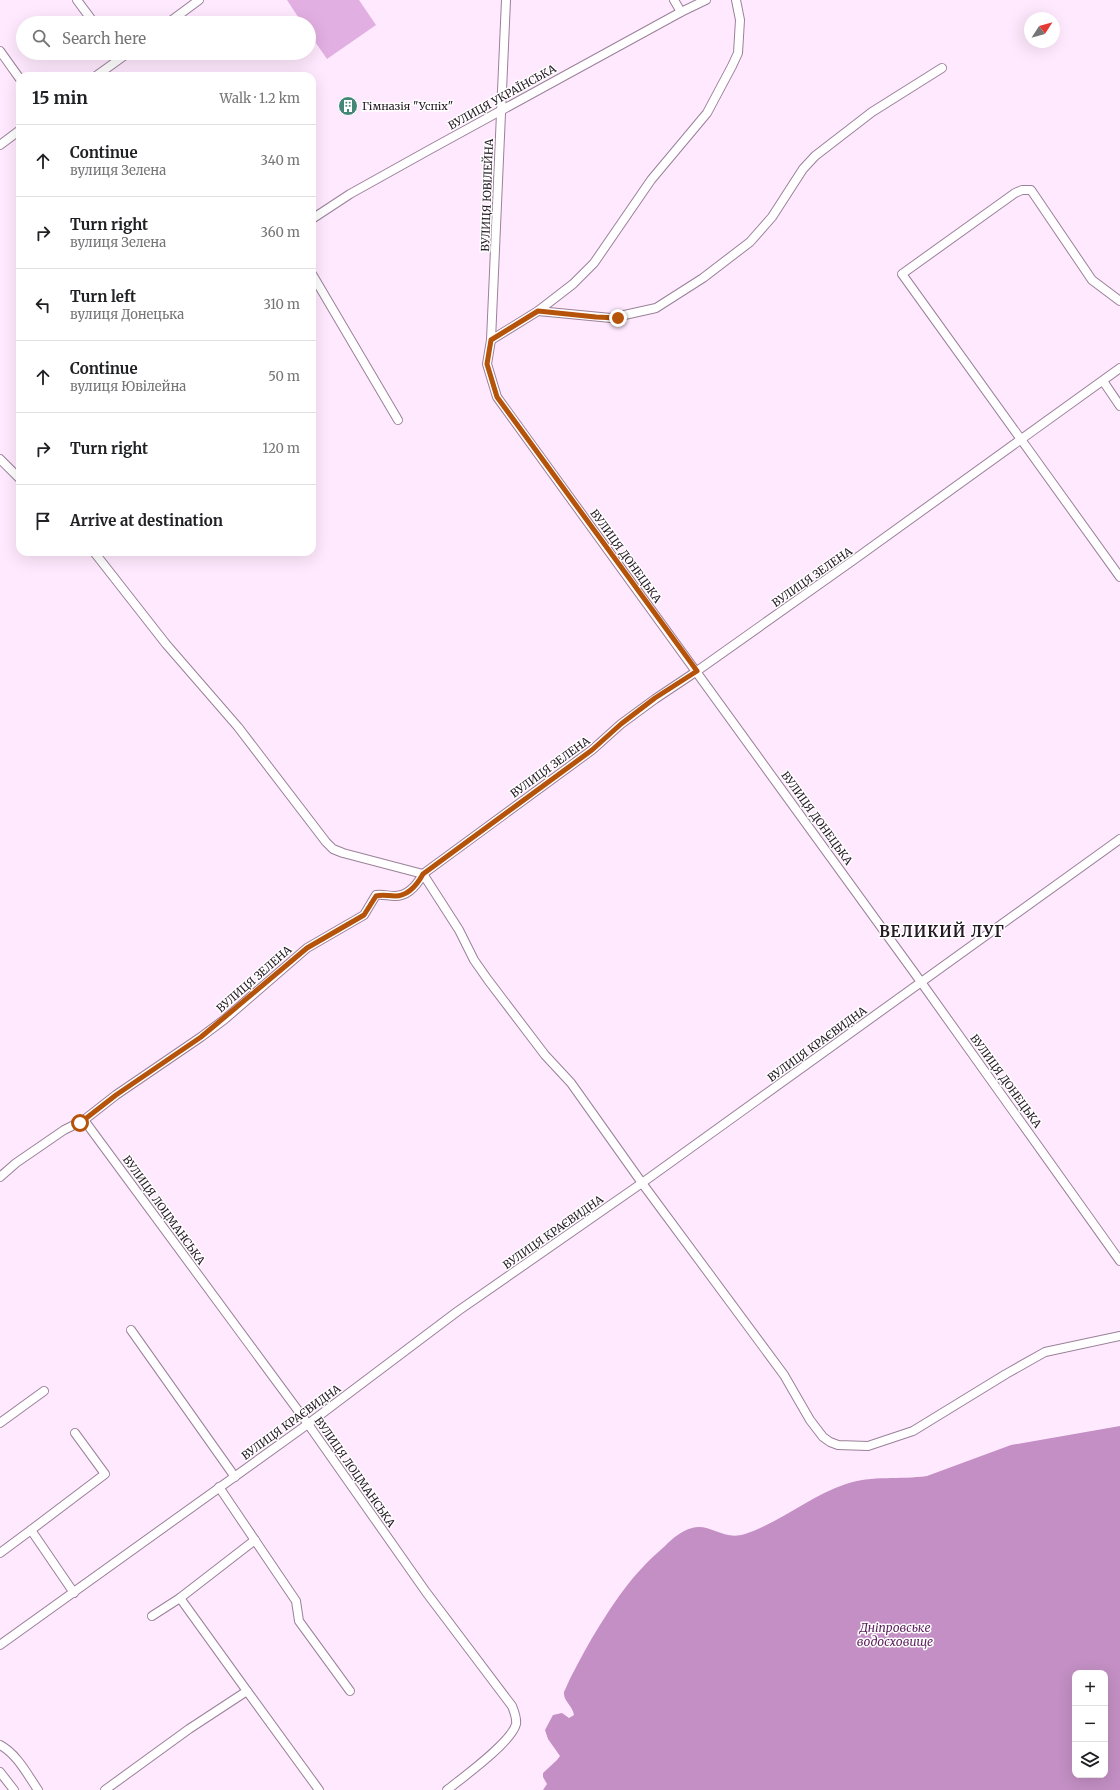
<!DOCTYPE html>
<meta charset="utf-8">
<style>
body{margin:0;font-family:Merriweather,serif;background:#f2f2f2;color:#202124}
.controls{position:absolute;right:12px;bottom:12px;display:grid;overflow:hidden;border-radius:8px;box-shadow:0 4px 16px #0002}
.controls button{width:36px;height:36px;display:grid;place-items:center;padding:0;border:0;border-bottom:1px solid #e0e0e0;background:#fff;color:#202124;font:20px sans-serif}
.compass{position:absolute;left:1024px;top:12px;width:36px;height:36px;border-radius:50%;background:#fff;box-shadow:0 4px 16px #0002;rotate:54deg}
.stop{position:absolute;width:12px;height:12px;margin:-9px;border:3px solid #b45309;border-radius:50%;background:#fff}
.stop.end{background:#b45309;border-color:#fff;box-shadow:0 1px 4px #0008}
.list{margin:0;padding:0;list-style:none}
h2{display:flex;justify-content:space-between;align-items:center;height:52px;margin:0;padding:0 16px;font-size:17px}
h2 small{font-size:13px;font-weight:400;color:#757577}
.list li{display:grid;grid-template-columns:26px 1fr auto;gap:12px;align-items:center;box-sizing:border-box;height:72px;padding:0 16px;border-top:1px solid #e0e0e0}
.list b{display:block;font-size:15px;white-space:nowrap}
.list p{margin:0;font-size:13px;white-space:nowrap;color:#757577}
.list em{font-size:13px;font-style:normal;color:#757577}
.icon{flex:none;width:22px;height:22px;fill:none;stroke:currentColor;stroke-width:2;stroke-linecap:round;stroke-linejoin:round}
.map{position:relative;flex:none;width:1120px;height:1790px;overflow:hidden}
.search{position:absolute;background:#fff;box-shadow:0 4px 16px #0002;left:16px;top:16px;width:300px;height:44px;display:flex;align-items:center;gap:10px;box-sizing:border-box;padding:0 14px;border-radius:22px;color:#757577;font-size:15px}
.panel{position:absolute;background:#fff;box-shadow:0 4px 16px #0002;left:16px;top:72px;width:300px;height:484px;border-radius:12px}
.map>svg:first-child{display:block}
.green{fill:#e2afe2}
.water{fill:#c38fc4;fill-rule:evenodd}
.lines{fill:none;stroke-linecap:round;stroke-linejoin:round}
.minor-casing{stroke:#9a8199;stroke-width:10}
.minor{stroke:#fff;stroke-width:8}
.route{stroke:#b45309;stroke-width:5}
.labels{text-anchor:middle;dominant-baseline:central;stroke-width:3;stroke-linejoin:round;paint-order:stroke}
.street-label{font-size:11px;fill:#241a24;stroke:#fff}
.poi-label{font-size:11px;fill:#241a24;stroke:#fff;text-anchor:start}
.water-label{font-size:12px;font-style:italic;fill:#5b1d5d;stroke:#fff}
.district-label{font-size:15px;font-weight:bold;letter-spacing:1px;fill:#241a24;stroke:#fff}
</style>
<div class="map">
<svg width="1120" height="1790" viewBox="0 0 1120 1790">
<rect width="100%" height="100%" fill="#ffe9fe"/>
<!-- green -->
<path class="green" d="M287,0h72l17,25 -49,34 -18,-26v-10h-7z"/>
<!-- water -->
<path class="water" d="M1120,1426v364h-577l4,-6 -4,-7v-4l14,-13 3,-4 -12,-17 -3,-9 8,-15 9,-2 7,5 5,-3c-1,-9 -11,-14 -10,-23 8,-19 18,-36 28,-54 23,-37 39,-63 73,-92 8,-8 16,-15 27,-18 18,-5 31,13 53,6 36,-12 65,-38 101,-50 26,-9 54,-4 81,-8l84,-31zM1075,1673h30v102h-30z"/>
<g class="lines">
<defs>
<g id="minor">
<path d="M77,0l17,23"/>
<path d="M506,0l-15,340 -4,24 10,33 424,585 199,279"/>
<path d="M674,0l7,12"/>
<path d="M168,23l31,-23"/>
<path d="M0,51l20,28"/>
<path d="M96,76l32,-23"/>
<path d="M0,145l20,-15"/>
<path d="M312,219l38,-25 79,-44 252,-138 25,-12"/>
<path d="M312,274l86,146"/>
<path d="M1120,301l-28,-21 -61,-90h-9l-7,3 -113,81 218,303"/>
<path d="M538,311l73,7 45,-10 47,-30 47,-36 22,-25 31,-48 12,-13 57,-44 70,-44"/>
<path d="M491,340l47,-29 35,-27 21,-21 57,-83 56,-67 25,-47 6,-13 2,-33 -4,-20"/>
<path d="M1103,381l17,25"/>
<path d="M0,459l20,20"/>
<path d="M94,552l72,92 72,83 88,115 7,7 10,4 80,21 36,56 15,30 14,20 57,75 26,28 71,100 142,192 26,45 13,17 7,5 8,3 30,1 45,-15 93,-57 39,-22 75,-16"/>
<path d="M84,1120l224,304 118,168 86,114c2,5 5,12 4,18 -4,18 -54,54 -69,66"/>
<path d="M0,1177l16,-14 48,-33 20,-10 32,-25 85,-58 24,-18 82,-71 57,-33 12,-20c7,-1 12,1 19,1 13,0 22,-11 28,-22l169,-124 29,-26 34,-25 42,-28 158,-112 265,-191"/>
<path d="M131,1330l104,147"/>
<path d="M0,1423l44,-32"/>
<path d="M219,1487l77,114 3,20 51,70"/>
<path d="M0,1553l31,-23"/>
<path d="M74,1593l-43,-63 74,-56 -30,-41"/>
<path d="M180,1598l75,-58"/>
<path d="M0,1645l308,-221 150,-113 184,-128 478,-344"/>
<path d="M247,1691l72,99"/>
<path d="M0,1745c17,9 27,29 38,45"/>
<path d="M0,1772l14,18"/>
<path d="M105,1790l84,-61 58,-38 -67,-93 -28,18"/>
</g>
</defs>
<!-- minor casing -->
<use href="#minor" class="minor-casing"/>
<!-- minor -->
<use href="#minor" class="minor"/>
</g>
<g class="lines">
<!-- route -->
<path class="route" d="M80,1123l36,-28 85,-58 106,-89 57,-33 12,-19c7,-2 12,0 19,0 13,0 22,-11 28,-22l169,-124 29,-26 34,-26 42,-27 -200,-274 -10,-33 4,-24 47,-29 58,6 22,1"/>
</g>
<!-- icons -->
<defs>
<symbol id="building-disc" viewBox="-11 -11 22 22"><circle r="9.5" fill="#458777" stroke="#fff"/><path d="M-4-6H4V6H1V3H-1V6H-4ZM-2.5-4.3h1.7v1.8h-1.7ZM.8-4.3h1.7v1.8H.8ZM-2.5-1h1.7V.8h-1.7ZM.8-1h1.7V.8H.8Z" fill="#fff"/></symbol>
</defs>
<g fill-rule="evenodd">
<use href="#building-disc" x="337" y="95" width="22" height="22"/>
</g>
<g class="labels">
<!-- street labels -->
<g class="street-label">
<text transform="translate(502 97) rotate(-29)">ВУЛИЦЯ УКРАЇНСЬКА</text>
<text transform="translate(487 195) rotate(-88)">ВУЛИЦЯ ЮВІЛЕЙНА</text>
<text transform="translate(626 556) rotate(54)">ВУЛИЦЯ ДОНЕЦЬКА</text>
<text transform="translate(812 577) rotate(-35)">ВУЛИЦЯ ЗЕЛЕНА</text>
<text transform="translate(550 767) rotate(-36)">ВУЛИЦЯ ЗЕЛЕНА</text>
<text transform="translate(817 818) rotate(54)">ВУЛИЦЯ ДОНЕЦЬКА</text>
<text transform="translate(254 979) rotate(-41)">ВУЛИЦЯ ЗЕЛЕНА</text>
<text transform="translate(817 1044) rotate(-36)">ВУЛИЦЯ КРАЄВИДНА</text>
<text transform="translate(1006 1081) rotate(54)">ВУЛИЦЯ ДОНЕЦЬКА</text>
<text transform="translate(164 1210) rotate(54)">ВУЛИЦЯ ЛОЦМАНСЬКА</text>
<text transform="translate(553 1232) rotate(-35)">ВУЛИЦЯ КРАЄВИДНА</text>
<text transform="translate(291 1422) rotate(-36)">ВУЛИЦЯ КРАЄВИДНА</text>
<text transform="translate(355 1472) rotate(55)">ВУЛИЦЯ ЛОЦМАНСЬКА</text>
</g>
<!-- poi labels -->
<g class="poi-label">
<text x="362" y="106">Гімназія "Успіх"</text>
</g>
<!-- water labels -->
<g class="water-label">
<text x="895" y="1627">Дніпровське<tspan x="895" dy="14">водосховище</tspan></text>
</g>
<!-- district labels -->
<g class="district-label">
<text x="942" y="931">ВЕЛИКИЙ ЛУГ</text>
</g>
</g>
</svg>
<div class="controls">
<button>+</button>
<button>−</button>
<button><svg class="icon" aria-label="layers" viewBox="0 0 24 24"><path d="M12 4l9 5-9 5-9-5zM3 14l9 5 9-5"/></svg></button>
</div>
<svg class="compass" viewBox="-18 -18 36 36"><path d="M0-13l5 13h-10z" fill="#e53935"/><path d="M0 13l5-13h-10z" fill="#757577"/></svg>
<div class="stop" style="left:80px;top:1123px"></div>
<div class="stop end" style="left:618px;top:318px"></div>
<div class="search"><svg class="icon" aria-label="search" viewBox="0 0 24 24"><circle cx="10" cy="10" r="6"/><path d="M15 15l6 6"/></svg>Search here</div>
<section class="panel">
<h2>15 min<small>Walk · 1.2 km</small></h2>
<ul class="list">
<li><svg class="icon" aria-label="ahead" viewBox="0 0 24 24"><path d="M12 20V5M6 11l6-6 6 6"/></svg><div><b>Continue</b><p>вулиця Зелена</p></div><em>340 m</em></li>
<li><svg class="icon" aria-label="right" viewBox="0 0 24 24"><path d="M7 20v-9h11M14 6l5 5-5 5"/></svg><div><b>Turn right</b><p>вулиця Зелена</p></div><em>360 m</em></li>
<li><svg class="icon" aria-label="left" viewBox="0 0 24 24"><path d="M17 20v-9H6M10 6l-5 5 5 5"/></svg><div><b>Turn left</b><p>вулиця Донецька</p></div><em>310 m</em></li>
<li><svg class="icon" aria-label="ahead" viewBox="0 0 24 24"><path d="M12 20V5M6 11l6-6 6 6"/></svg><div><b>Continue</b><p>вулиця Ювілейна</p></div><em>50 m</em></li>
<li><svg class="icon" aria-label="right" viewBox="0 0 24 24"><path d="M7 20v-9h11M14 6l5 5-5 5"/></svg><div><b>Turn right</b></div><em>120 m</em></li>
<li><svg class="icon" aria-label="arrive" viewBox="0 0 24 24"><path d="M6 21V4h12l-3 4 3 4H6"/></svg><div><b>Arrive at destination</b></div></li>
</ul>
</section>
</div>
